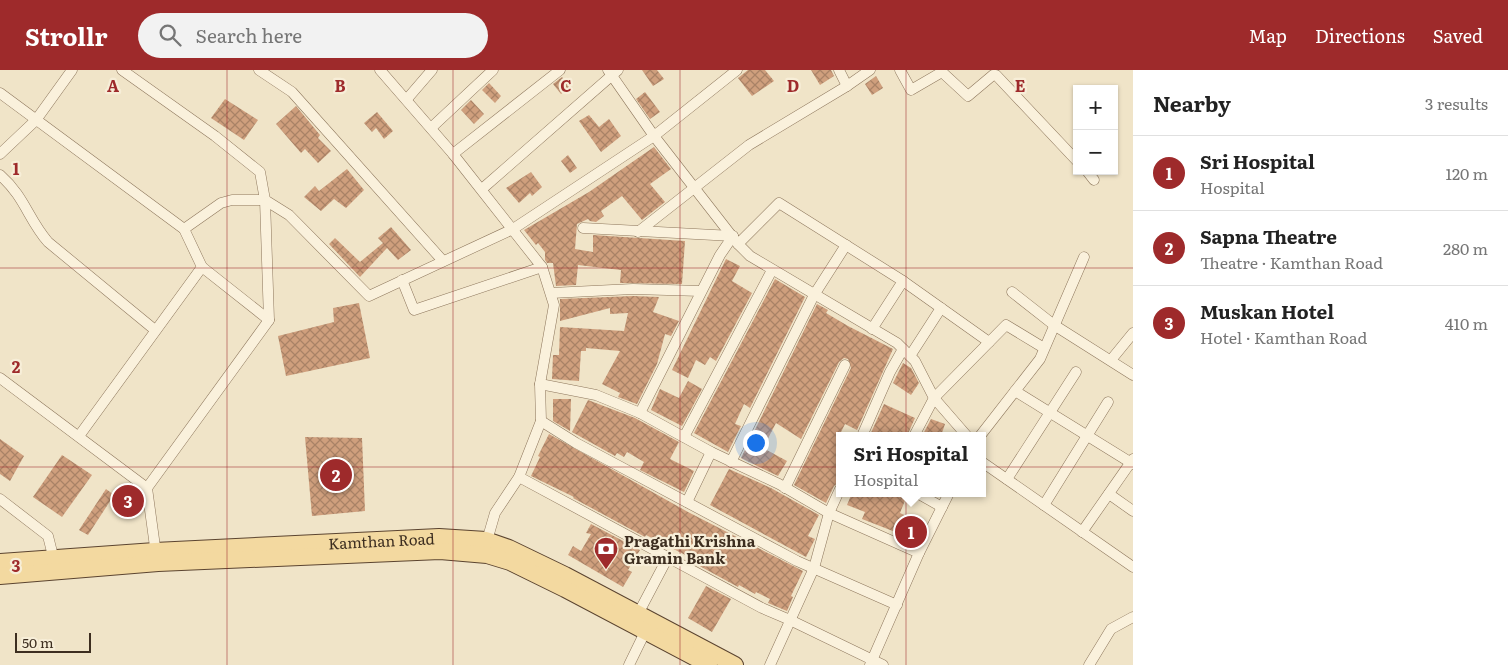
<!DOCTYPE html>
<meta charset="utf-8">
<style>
body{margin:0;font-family:Literata,serif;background:#f2f2f2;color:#222}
.controls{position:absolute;right:15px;top:15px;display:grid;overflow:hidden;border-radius:0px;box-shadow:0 1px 4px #0004}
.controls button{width:45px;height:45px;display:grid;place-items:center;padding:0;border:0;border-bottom:1px solid #e0e0e0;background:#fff;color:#222;font:25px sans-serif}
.scale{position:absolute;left:15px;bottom:12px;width:76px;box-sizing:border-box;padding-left:5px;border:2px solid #3d2e20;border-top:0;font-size:14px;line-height:18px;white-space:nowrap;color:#3d2e20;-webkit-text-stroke:4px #f7eed8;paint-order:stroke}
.you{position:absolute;left:755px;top:372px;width:18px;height:18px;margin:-12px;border:4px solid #fff;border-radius:50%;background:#1a73e8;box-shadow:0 0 0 8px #1a73e833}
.badge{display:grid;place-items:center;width:32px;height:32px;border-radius:50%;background:#9e2a2b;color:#fff;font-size:16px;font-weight:700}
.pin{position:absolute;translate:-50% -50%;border:2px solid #fff;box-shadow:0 1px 5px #0006}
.popup{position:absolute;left:836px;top:362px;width:150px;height:65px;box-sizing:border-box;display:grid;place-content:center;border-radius:0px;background:#fff;filter:drop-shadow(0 1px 4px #0005);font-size:16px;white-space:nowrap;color:#767676}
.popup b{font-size:19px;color:#222}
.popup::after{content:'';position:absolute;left:50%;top:100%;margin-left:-10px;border:10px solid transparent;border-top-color:#fff}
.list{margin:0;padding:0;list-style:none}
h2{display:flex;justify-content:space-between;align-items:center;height:65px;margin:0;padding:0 20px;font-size:21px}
h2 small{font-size:16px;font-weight:400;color:#767676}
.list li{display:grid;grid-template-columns:32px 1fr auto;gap:15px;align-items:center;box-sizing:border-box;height:75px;padding:0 20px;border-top:1px solid #e0e0e0}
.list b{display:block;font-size:19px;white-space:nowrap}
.list p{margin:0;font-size:16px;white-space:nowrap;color:#767676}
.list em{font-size:16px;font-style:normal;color:#767676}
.icon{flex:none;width:28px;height:28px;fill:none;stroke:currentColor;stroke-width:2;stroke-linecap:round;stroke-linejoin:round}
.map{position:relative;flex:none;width:1133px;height:595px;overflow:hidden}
header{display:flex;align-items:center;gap:30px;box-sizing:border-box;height:70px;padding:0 25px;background:#9e2a2b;color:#fff}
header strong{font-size:24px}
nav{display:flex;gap:28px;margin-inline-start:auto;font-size:18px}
.search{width:350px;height:45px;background:#f2f2f2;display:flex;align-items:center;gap:12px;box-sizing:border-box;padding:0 18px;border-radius:28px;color:#767676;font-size:19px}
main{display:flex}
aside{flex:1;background:#fff}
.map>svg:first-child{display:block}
.building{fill:url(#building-cross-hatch)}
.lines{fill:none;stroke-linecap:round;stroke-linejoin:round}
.street-casing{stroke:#8d765c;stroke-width:11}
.primary-casing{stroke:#5b4430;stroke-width:18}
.street{stroke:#faf1dc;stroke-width:10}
.primary{stroke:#f3d9a0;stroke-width:16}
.grid{fill:none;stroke:#9e2a2b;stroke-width:1;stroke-opacity:0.55}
.labels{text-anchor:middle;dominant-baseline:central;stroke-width:4.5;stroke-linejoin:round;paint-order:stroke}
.street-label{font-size:15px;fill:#3d2e20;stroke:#f7eed8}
.poi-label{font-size:15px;font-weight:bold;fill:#3d2e20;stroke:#f7eed8;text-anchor:start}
.grid-label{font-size:16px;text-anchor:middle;font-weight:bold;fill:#9e2a2b;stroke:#f7eed8;stroke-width:4.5;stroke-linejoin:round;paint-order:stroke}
</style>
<header>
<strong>Strollr</strong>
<div class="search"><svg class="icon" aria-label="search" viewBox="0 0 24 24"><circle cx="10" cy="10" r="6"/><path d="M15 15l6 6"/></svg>Search here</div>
<nav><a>Map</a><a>Directions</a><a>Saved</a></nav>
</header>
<main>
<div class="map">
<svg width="1133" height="595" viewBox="0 0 1133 595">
<defs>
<pattern id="building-cross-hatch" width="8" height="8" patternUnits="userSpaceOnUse" patternTransform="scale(1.25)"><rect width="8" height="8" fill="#cf9f7d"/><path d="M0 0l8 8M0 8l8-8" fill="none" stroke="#a98266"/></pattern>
</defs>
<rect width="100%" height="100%" fill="#f0e4c8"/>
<!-- building -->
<g class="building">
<path d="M642,0h15l7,9 -11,7z"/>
<path d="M748,0h17l9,11 -22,15 -14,-18z"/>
<path d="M811,0h20l3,6 -14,9z"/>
<path d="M876,6l7,12 -11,7 -7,-11z"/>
<path d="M562,7l8,10 -9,7 -8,-10z"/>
<path d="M489,13l12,13 -6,7 -13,-13z"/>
<path d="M645,22l15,20 -10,7 -14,-20z"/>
<path d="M225,29l33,21 -14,20 -33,-22z"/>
<path d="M471,30l13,14 -10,10 -13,-14z"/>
<path d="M296,36l24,29 -2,3 13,13 -13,12 -13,-14 -4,4 -25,-29z"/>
<path d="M377,42l16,19 -9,8 -8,-11 -4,4 -8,-9z"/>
<path d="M589,45l10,12 10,-8 12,17 -20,16 -22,-31z"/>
<path d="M654,77l17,22 -21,15 15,18 -23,18 -20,-24 -21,15 3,5 -8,6 -6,-1 -2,-2 -11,5 -2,25 18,3v-17l92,6 -3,43 -62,-1 1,-13 -43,-5 -2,20 -20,1 -3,-23h-6l-2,-3v-8l-7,-9 -2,2 -12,-15 65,-38z"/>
<path d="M568,85l9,13 -7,5 -9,-12z"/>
<path d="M347,99l17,21 -18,18 -12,-9 -13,12 -17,-14 11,-11 4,5z"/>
<path d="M531,102l11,15 -10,9 -2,-3 -11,10 -13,-15z"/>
<path d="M391,157l20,23 -13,10 -11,-12 -27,29 -31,-33 6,-6 25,24 23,-19 -5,-5z"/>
<path d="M726,189l14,7 -8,15 20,12 -36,68 -6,-4 -5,8 -9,-5 -8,18 -16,-8z"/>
<path d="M775,209l30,18 -55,111 -6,-4 -9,20 6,2 -13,26 -34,-19z"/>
<path d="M633,226l26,1 -6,15 26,9 -8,15 -6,-2 -8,30 -20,40 -19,-7 2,-4 -18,-9 18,-33 -34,-3v3h-5l-2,30 -27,-2 1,-24h6l1,-28 64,4 4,-18 -18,1v-6l-50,13v-22z"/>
<path d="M359,233l11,55 -84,18 -8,-40 56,-14 -1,-14z"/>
<path d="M817,234l11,6 -2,3 22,13 45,23 -36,81 -12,-6 -5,10v47l-6,5 -8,17 -32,-18 57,-117 -3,-9 -4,-1 -5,4 -38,77 -25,-16 -13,25 24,13 -9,15 -37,-18z"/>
<path d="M903,293l8,5 8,15 -8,12 -18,-12z"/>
<path d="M688,311l14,8 -20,37 -31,-16 9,-21 19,9z"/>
<path d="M553,329h18l-1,32 -17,-10z"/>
<path d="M588,330l47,18 44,24 -9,17 24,12 -10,21 -44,-22 4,-8 -17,-10 -3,5 -7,-4 -2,3 -43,-24z"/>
<path d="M884,334l31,14 -8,18 -37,-1z"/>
<path d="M931,349l14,5 -4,12h-19z"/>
<path d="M549,364l139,78 115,59 -12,25 2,1 -6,14 -19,-8 2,-4 -14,-7 -1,2 -16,-9 -1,2 -42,-23 1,-3 -51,-26 -1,2 -72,-39 1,-1 -43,-21 9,-19 -2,-1z"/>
<path d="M305,367l57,1 3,73 -53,5z"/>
<path d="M0,369l24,17 -14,25 -10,-7z"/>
<path d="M62,385l30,20 -30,42 -29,-20z"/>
<path d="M729,399l42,19 48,27 -11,21 7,3 -9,18 -96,-52z"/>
<path d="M128,415l12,13 -12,15 -11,-10z"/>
<path d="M106,419l8,6 -26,40 -9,-5z"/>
<path d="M852,423h56l-8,20 25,12 -9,19 -15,-6 2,-3 -41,-16 3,-7 -18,-7z"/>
<path d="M591,454l49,26 -12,20 4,2 -9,15 -55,-32 5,-9 8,5 10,-17 -5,-1z"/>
<path d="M706,516l25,13 -19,33 -24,-14z"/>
</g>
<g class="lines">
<defs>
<g id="street">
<path d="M122,0l93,66 45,36 5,28 4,120 -122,168"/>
<path d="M259,0l33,22 151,169"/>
<path d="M380,0l73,84 89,113 12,38 -14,79 1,37 -22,56 -24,36 -9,31"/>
<path d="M608,0l46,66 84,108 12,12 147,87 18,18 19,37 33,38"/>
<path d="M839,0l8,16 23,-16"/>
<path d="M900,0l11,20 31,-18 26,24 25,-21h3l81,86"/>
<path d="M0,23l184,136 18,38 -123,169"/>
<path d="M407,29l25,-29"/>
<path d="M431,58l62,-58"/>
<path d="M0,84l36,-34 36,-50"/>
<path d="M453,84l107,-84"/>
<path d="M1087,101l7,9"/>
<path d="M0,105c25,22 28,44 48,67l107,88"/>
<path d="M482,119l136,-119"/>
<path d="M583,158l150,8"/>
<path d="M184,159l37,-26 11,-3h33l24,15 80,81 144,-67 141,-93 83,-66"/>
<path d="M638,162l111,-87 98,-59"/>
<path d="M738,174l41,-41 124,78 -31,48"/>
<path d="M202,197l67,53"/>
<path d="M402,210l12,30 128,-43"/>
<path d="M903,211l86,61"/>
<path d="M1012,222l42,33 79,50"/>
<path d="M551,223l82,-4 68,2"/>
<path d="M910,286l31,-48"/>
<path d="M1111,290l22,-27"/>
<path d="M0,308l147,110 9,66"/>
<path d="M540,314l56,11 44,18 71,39 68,32 50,29 90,40"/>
<path d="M1015,321l118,73"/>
<path d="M640,343l80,-158 13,-19"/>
<path d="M541,351l35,22 221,118 100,44"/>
<path d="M862,366l28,-64 13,-23"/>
<path d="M914,366l20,-38 72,-73 38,23"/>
<path d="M980,366l60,-77 44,-102"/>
<path d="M684,367l88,-167"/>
<path d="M731,392l83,-167 32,-50"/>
<path d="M982,392l151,105"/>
<path d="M519,407l243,131 28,12 93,45"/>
<path d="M1007,409l69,-107"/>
<path d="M785,418l60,-123"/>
<path d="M917,423l25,14"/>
<path d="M1109,424l24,17"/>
<path d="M0,429l48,37 7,28"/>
<path d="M687,432l24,-50"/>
<path d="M1044,435l64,-103"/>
<path d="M1082,462l51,-73"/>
<path d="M638,544l30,-57"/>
<path d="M629,595l18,-37"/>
<path d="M770,595l44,-97 15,-55 11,-24"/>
<path d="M870,595l49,-112 30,-60"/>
<path d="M1089,595l22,-36 22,-12"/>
</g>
<g id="primary">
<path id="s1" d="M0,492l155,-11 284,-14 47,3 23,8 56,27 170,90"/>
<path d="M0,506l158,-13 282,-12 47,4 23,7 55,27 144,76"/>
</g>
</defs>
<!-- street casing -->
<use href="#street" class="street-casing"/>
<!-- primary casing -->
<use href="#primary" class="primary-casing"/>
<!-- street -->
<use href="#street" class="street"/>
<!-- primary -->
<use href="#primary" class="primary"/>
</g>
<!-- grid -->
<path class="grid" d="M227,0v595M453,0v595M680,0v595M906,0v595M0,198h1133M0,397h1133"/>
<!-- icons -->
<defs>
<symbol id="bank-pin" viewBox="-11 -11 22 30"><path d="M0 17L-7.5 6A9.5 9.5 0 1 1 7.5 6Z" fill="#9e2a2b" stroke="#f7eed8"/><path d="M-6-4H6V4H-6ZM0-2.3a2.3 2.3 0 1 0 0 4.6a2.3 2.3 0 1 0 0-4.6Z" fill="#fff"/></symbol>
</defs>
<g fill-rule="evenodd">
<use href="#bank-pin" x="592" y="465" width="28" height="38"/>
</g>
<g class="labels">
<!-- street labels -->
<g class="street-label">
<text stroke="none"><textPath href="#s1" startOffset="382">Kamthan Road</textPath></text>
</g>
<!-- poi labels -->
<g class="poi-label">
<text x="624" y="470">Pragathi Krishna<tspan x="624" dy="17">Gramin Bank</tspan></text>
</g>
</g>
<g class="grid-label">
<text x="113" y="22">A</text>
<text x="340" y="22">B</text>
<text x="566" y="22">C</text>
<text x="793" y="22">D</text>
<text x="1020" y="22">E</text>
<text x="16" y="105">1</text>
<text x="16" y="303">2</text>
<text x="16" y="502">3</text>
</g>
</svg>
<div class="controls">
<button>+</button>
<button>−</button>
</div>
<div class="scale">50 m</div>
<div class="you"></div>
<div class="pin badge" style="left:911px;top:462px">1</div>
<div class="popup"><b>Sri Hospital</b>Hospital</div>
<div class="pin badge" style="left:336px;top:405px">2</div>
<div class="pin badge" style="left:128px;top:431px">3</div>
</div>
<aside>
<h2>Nearby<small>3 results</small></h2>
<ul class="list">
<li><span class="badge">1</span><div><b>Sri Hospital</b><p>Hospital</p></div><em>120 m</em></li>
<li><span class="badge">2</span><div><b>Sapna Theatre</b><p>Theatre · Kamthan Road</p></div><em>280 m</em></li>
<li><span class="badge">3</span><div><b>Muskan Hotel</b><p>Hotel · Kamthan Road</p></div><em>410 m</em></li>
</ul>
</aside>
</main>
